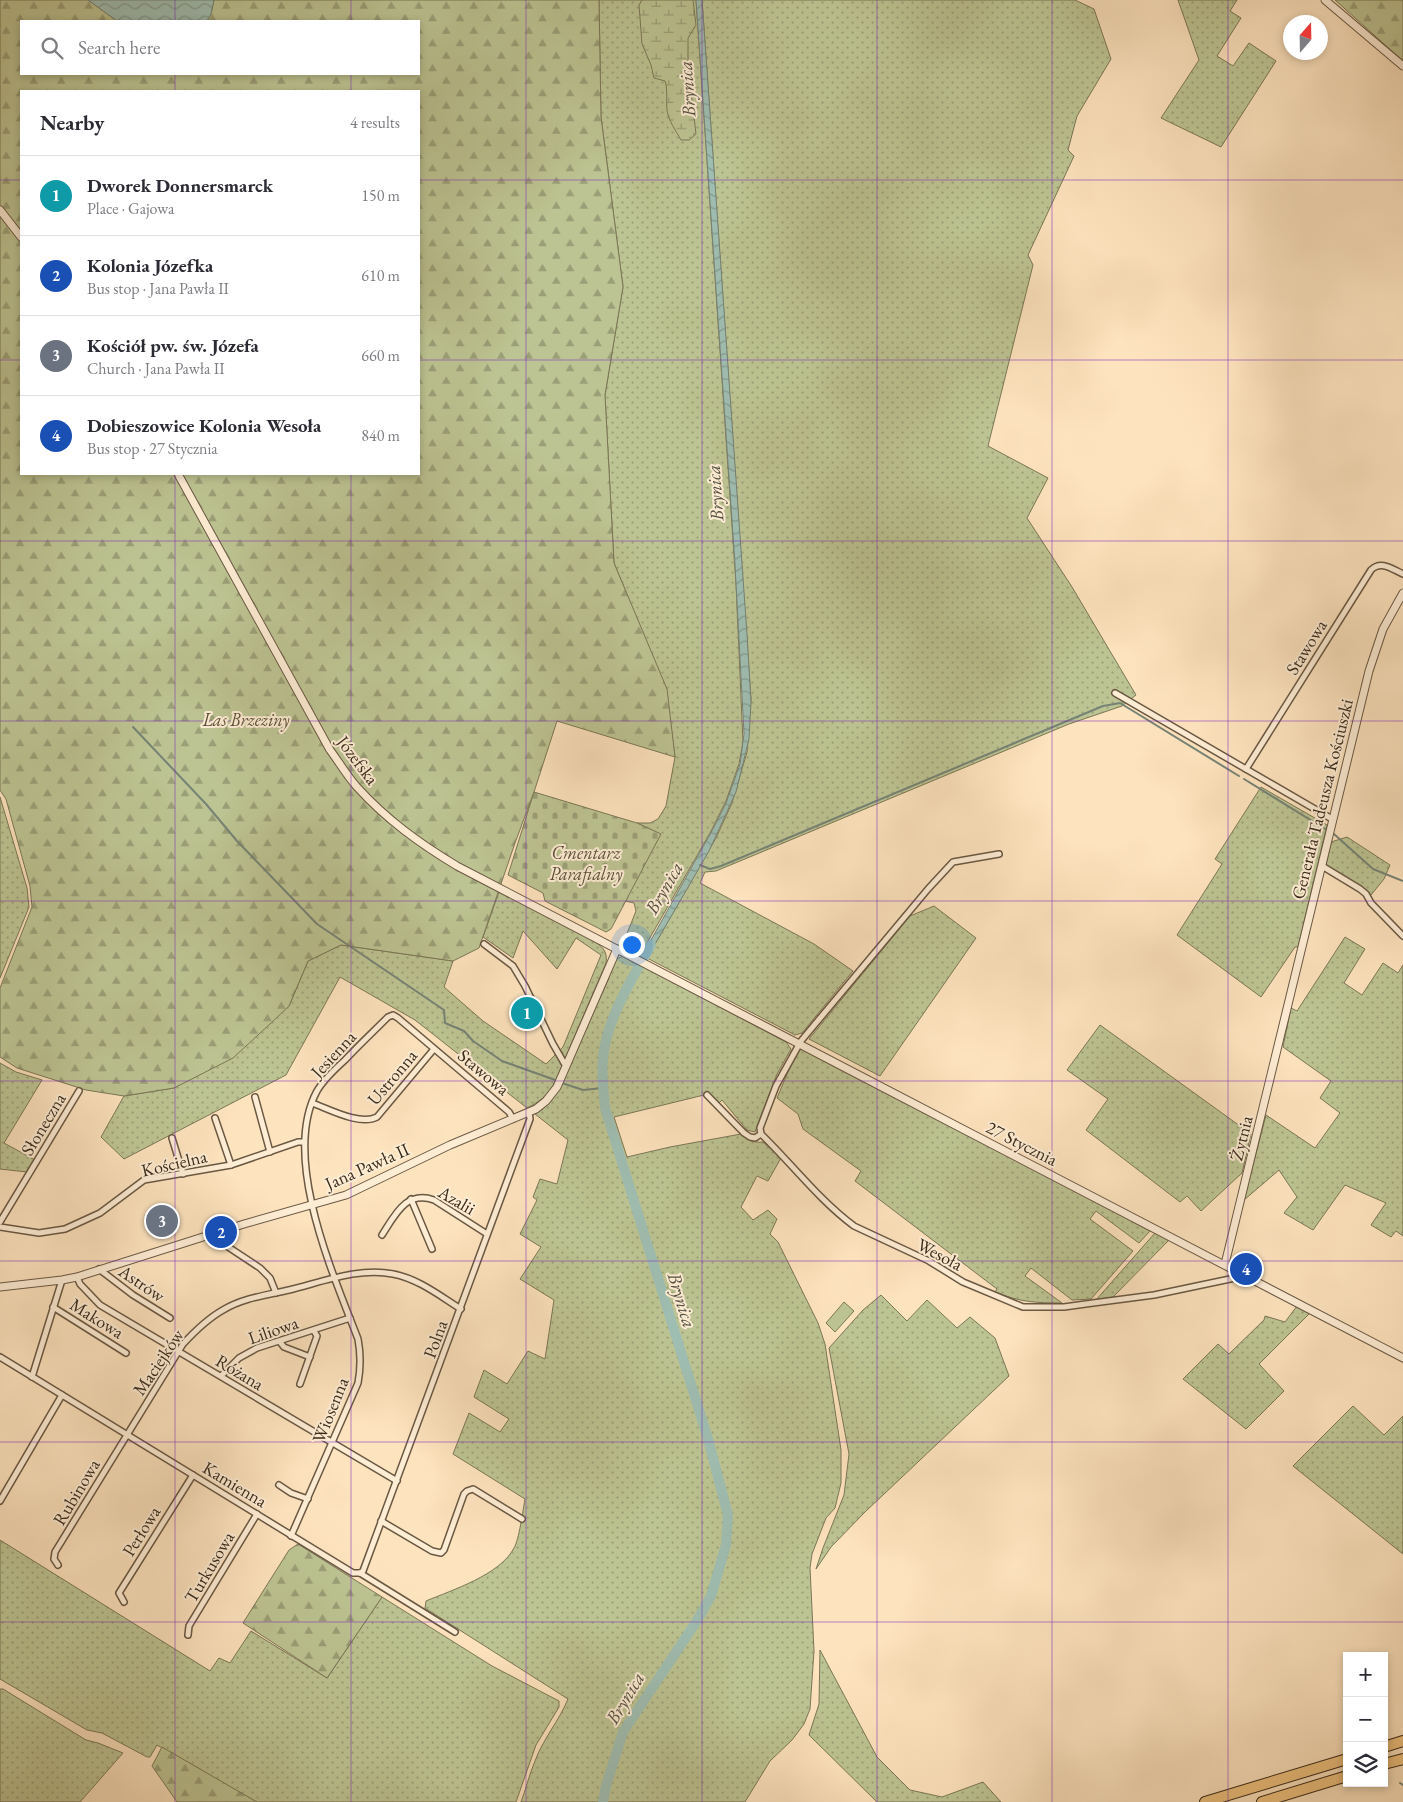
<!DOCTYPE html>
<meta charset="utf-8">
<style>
body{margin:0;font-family:"EB Garamond",serif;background:#f2f2f3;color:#2b2b33}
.controls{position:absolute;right:15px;bottom:15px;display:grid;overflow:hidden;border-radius:0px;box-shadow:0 2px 8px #0003}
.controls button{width:45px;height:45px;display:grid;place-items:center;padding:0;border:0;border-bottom:1px solid #e1e1e2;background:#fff;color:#2b2b33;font:25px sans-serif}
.compass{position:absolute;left:1283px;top:15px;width:45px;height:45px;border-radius:50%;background:#fff;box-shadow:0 2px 8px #0003;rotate:20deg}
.you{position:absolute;left:631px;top:944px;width:18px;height:18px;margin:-12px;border:4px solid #fff;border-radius:50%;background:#1a73e8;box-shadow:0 0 0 8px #1a73e833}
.badge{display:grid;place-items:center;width:32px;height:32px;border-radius:50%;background:#0f766e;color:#fff;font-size:16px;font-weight:700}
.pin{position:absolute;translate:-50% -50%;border:2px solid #fff;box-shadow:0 1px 5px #0006}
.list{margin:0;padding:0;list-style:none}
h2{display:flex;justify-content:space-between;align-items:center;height:65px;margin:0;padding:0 20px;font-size:21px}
h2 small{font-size:16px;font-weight:400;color:#7c7c81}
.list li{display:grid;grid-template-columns:32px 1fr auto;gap:15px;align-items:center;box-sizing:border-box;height:80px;padding:0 20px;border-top:1px solid #e1e1e2}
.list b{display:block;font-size:19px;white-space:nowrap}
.list p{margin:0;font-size:16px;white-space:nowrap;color:#7c7c81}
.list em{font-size:16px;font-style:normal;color:#7c7c81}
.icon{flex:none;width:28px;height:28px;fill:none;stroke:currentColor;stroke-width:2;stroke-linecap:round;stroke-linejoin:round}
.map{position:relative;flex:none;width:1403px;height:1802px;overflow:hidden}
.search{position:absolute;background:#fff;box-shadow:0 2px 8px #0003;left:20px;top:20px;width:400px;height:55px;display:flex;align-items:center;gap:12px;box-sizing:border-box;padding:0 18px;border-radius:0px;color:#7c7c81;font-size:19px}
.panel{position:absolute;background:#fff;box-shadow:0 2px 8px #0003;left:20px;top:90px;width:400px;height:385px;border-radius:0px}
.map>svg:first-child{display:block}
.grass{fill:url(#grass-dots);stroke:#7b7756}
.forest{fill:url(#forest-firs);stroke:#7b7756;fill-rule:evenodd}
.wetland{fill:url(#wetland-marsh);stroke:#7b7756}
.cemetery{fill:url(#cemetery-stones);stroke:#7b7756}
.pitch{fill:#bdc493;stroke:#7b7756}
.water{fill:url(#water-waves);stroke:#768375}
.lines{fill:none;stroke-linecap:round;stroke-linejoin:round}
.stream{stroke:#768375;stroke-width:2}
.river{stroke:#9fbeb2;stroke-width:10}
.minor-casing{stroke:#6a5843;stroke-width:8}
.tertiary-casing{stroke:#6a5843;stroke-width:9}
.motorway-casing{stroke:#392a1a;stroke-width:12}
.minor{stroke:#feedd5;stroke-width:5}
.tertiary{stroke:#feedd5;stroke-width:7}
.motorway{stroke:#eec27f;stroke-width:10}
.grid{fill:none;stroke:#7b2cbf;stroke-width:1;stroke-opacity:0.55}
.labels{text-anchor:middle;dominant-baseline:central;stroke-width:4;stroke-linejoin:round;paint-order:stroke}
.street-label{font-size:18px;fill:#392a1a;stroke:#feedd5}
.park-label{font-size:18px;font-style:italic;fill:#5a5038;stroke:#feedd5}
.water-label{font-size:19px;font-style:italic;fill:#524f40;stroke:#feedd5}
</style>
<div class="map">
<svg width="1403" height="1802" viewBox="0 0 1403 1802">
<defs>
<pattern id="grass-dots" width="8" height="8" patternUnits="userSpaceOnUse" patternTransform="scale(1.25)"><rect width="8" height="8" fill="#bdc493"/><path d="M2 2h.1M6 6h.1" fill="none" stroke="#9b9f77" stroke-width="1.8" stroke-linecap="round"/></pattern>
<pattern id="forest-firs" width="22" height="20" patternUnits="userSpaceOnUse" patternTransform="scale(1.25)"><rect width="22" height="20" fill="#bdc493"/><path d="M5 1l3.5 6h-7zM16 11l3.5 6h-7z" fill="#9b9f77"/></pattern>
<pattern id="wetland-marsh" width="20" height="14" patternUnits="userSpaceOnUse" patternTransform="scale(1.25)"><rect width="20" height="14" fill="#bdc493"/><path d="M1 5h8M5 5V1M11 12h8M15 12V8" fill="none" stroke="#9b9f77"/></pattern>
<pattern id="cemetery-stones" width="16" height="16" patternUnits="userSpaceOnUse" patternTransform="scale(1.25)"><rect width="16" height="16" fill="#bdc493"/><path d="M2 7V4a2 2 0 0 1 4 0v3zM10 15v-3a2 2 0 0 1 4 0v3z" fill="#9b9f77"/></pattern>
<pattern id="water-waves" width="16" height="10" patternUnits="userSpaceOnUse" patternTransform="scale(1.25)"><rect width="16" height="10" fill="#9fbeb2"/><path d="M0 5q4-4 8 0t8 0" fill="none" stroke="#839b90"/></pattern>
</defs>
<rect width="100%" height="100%" fill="#fde3be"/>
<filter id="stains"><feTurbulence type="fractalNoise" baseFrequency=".004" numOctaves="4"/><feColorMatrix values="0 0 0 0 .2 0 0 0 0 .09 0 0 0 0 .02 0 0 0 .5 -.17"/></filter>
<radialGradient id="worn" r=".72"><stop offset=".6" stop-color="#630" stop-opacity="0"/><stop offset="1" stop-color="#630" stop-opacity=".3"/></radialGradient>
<!-- grass -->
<g class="grass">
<path d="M599,0h97l40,584 7,158 -4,22 -13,37 -16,32 -70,122 -18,-9 14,-35 -2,-8 -9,-2 35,-67 -23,-11h13l8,-4 8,-13 9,-49 -9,-68 -52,-126 -9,-168 18,-108 -22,-170z"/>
<path d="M702,0h373l19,9 17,50 -34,57 -9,34 6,6 -46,99 5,10 -45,181 60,32 -21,40 45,69 64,108 -14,11 -53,18 -353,147 -11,1 -5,11 114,61 39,27 -51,62 -7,2 -148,-77 69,-120 16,-35 15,-51 4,-53z"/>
<path d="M1178,0h59l-7,11 11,7 -24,38 16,10 16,-23 27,18 -55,86 -60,-29 38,-58z"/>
<path d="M1261,787l66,38 -29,122h-3l-34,50 -84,-62 45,-71 -7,-5z"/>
<path d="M0,797l27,91 2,19 -29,71z"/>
<path d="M1347,837l43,28 -6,14 -13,16 -7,-7 -38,-23 5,-23z"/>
<path d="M500,889l92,51c10,6 16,11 14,23l-52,121c-7,12 -15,18 -27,24l-112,-88 -75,-43 -54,98 -162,84 -23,-22 23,-41 50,-8 115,-82 19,-45 33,-16 112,16 -9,26 39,34 63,43 17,-17 38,-92 -25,-17 -19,31 -34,-38 -10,27 -30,-21z"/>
<path d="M934,906l42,32 -96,138 -71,-37 101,-123z"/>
<path d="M1345,937l20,12 -21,34 18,12 21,-32 15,10 5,-8v271l-7,-5 -5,6 -20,-12 15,-22 -41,-18 -32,45 -29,-17 13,-16 -18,-27 -35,30 22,-85 49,33 25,-35 -20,-15 11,-17 -48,-34 8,-39 6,3z"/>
<path d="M623,956l163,86 5,7 -14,25 -22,58 -8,-2 -25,-30 -7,7 -11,-12 -90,22 13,40 43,-10 71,-13c8,6 12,9 22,8l18,16 -13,23 -11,-5 -16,31 12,13 15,-10 9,9 -7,15 8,8 40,81 7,21 16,106v33l-6,25 -9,10 -14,36 -2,14 4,83 -4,58 -6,15 -12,16 -22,21 -25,41h-224c5,-13 8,-27 14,-41 8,-22 24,-40 33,-62l-143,-91 1,-7c26,-11 74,-26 88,-53 5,-8 9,-38 11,-49l-72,-45 16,-41 31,19 9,-13 -35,-22 10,-27 23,14 21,-33 17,8 9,-59 -34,-21 21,-32 -21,-13 17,-34 -4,-3 7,-18 17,5 11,-44 -33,-26 8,-5 15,-18 51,-113 -1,-1 8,-18z"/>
<path d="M1100,1025l151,109 -9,39 -41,38 -14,-15 -7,6 -94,-72 22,-31 -41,-29z"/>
<path d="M803,1049l26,15 235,121 86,46 -11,12 -43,-32 -6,8 43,32 -42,48 -19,1 -41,-32 -6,8 37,27c-27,0 -42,-1 -67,-11l2,-3 -142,-108 6,-10 -58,-42 -5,-15 -21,-16 19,-45 3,-3z"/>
<path d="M0,1063l16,9 26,8 -38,63 31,17 -8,12 -27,-3z"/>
<path d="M1155,1233l14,7 -56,57 -17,3z"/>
<path d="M881,1295l26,26 20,-21 30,28 13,-11 25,21 14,38 -144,136 -34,35 -15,22 7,-21 21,-53 5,-41 -20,-106 34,-38z"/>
<path d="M1297,1306l13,7 -51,51 25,27 -38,38 -63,-50 35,-35 11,10 35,-34 1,-4 20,6z"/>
<path d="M1353,1406l31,29 19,-19v138l-110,-88z"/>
<path d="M0,1540l210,131 9,-13 11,5 21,-32 76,47 55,-81 110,69 67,35v6l-23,38 -20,57h-260l-99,-57 -7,12h-3l-45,-24 -15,-3 -87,-51z"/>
<path d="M820,1650l57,107 33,33 32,7 41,-15 18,20h-124l-68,-67 10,-31z"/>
<path d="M0,1689h3l83,51 12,3 25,10 -43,49h-80z"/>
</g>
<!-- forest -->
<g class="forest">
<path d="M0,0h88l29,21h-96v53h398v-53h-212l4,-7 3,-14h385l2,117 22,170 -18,108 9,168 53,126 8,68 -118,-36 -23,71 -19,51 -36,105 -26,13 -112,-16 -33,16 -19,45 -19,18 -37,34 -59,30 -50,8 -38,-6 -69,-22 -17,-11v-69l32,-81 -2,-21 -24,-87 -6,-9zM21,91h398v383h-398z"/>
<path d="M1335,0h68v61z"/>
<path d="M298,1544l84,53 -55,81 -84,-55 46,-73z"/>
<path d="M162,1747l95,55h-80l-25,-36z"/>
</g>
<!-- wetland -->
<path class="wetland" d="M642,0h51l3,25 -8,13v29l8,67 -7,6h-8c-5,-9 -13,-20 -14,-30 -1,-10 1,-20 -2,-29l-11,-3 -3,-13 -9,-21 -3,-39z"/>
<!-- cemetery -->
<path class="cemetery" d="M534,792l103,31 24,11 -50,95 -5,3 -61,-31 -2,-8 -35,-18z"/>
<!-- pitch -->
<path class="pitch" d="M844,1302l10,9 -19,21 -9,-9z"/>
<!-- water -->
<g class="water">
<path d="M88,0h126l-3,14 -4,7h-90z"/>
<path d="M696,0h6l45,634 4,68 -2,37 -13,53 -27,59 -62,107 -5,-2 71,-127 13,-26 14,-39 4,-30 -9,-170z"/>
</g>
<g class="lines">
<!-- stream -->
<g class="stream">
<path d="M133,727l73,77 31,37 80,83 127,86 1,13 19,8 9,10 29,20 56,20"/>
<path d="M1244,779l81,50"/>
<path d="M1334,834l39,35 30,12"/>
<path d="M700,865l10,4 11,-3 382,-160 17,-3 119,73"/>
<path d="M562,1083l21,7 20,-2"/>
<path d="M1400,1783l3,2"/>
</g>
<!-- river -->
<path class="river" d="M603,1802l3,-16 17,-54 75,-113 13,-23 15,-51 2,-30 -20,-76 -103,-331c-1,-16 -4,-34 -2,-50 3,-38 30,-81 48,-113"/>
<defs>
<g id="minor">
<path d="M1115,693l217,126"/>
<path d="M1246,769l125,-199c10,-10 21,-1 32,4"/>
<path d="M999,854l-46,8 -25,27 -127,152 -25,45 -16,42 1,6c31,30 58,66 93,92l75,35 34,21 60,25h41l29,-4 61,-8 76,-16 4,-1 5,-7"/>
<path d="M1322,866l38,23 6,5 5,9 32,33"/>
<path d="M484,944l29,22 12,20 28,58 11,19 3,1"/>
<path d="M707,1095l37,38 6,4 5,1 6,-4"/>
<path d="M255,1097l15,55"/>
<path d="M312,1103c17,6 48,23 65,14l57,-68"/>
<path d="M215,1118l16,47"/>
<path d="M172,1138l11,36"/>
<path d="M411,1199l21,50"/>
<path d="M0,1222l79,-131"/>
<path d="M0,1227l39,6 26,-4 35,-16 44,-33 87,-15 67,-23h6"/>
<path d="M210,1235l50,33 10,10 6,15"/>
<path d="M382,1235c13,-20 24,-45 52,-35l53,34"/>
<path d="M99,1269l34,26 37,23"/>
<path d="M77,1277l3,7 20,21 297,176"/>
<path d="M53,1307l73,46"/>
<path d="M280,1342l4,5 26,10"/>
<path d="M0,1357l353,216h7l95,59"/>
<path d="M221,1376l18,-18 18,-10 93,-30"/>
<path d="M32,1377l30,-97"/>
<path d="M300,1384l17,-48 -3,-5"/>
<path d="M279,1485l12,8 17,6"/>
<path d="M0,1501l62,-106"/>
<path d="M381,1521l51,30 9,2 3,-3 20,-56 3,-3 6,-2 49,30"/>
<path d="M291,1536l67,-153c3,-16 3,-28 0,-44 -25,-65 -77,-182 -41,-248 7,-12 18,-22 28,-31 14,-15 29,-29 43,-43l5,-2 5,3 111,94 4,7"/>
<path d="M58,1565l-4,-6 1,-7 128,-208c12,-13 24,-25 40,-34 20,-12 44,-15 66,-20 33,-8 70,-23 104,-16 26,5 47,22 68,35"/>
<path d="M360,1573l3,-2 167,-452 -1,-7"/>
<path d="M124,1602l-5,-9 74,-118"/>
<path d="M188,1635l1,-9 68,-112"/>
</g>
<g id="tertiary">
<path d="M1325,0l78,66"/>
<path d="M0,210l21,27"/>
<path d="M178,474l152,276c9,12 17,26 27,37 30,33 62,56 100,79l946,492"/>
<path d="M1225,1264l144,-593 14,-42 20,-36"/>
<path d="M0,1287l62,-7 15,-3 167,-53 102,-29 104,-50 86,-36 10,-8 11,-14 60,-138"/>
</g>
<g id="motorway">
<path d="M1384,1747l19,-6"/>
<path d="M1384,1764l19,-5"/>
<path d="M1205,1802l142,-43"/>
<path d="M1262,1802l85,-26"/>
</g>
</defs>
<!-- minor casing -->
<use href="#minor" class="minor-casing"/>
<!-- tertiary casing -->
<use href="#tertiary" class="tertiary-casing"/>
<!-- motorway casing -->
<use href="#motorway" class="motorway-casing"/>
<!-- minor -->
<use href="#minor" class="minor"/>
<!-- tertiary -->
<use href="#tertiary" class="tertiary"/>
<!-- motorway -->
<use href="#motorway" class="motorway"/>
</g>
<!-- grid -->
<path class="grid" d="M175,0v21M351,0v21M526,0v1802M702,0v1802M877,0v1802M1052,0v1802M1228,0v1802M175,74v17M351,74v17M0,180h21M419,180h984M0,360h21M419,360h984M175,474v1328M351,474v1328M0,541h1403M0,721h1403M0,901h1403M0,1081h1403M0,1261h1403M0,1442h1403M0,1622h1403"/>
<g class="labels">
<!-- street labels -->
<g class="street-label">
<text transform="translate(1306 647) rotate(-58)">Stawowa</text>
<text transform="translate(358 760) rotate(53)">Józefska</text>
<text transform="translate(1322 799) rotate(-76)">Generała Tadeusza Kościuszki</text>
<text transform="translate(333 1054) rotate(-47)">Jesienna</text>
<text transform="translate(484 1072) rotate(40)">Stawowa</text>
<text transform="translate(392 1077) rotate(-50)">Ustronna</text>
<text transform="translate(43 1124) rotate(-59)">Słoneczna</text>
<text transform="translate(1241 1138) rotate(-76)">Żytnia</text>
<text transform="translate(1022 1143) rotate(27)">27 Stycznia</text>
<text transform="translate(174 1163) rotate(-13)">Kościelna</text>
<text transform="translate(367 1166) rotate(-24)">Jana Pawła II</text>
<text transform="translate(457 1200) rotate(30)">Azalii</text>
<text transform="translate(940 1254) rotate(28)">Wesoła</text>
<text transform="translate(142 1283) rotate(34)">Astrów</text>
<text transform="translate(97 1318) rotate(32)">Makowa</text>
<text transform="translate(273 1330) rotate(-19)">Liliowa</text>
<text transform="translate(435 1339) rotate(-70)">Polna</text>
<text transform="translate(158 1362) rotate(-56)">Maciejków</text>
<text transform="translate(240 1372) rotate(31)">Różana</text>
<text transform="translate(330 1410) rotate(-68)">Wiosenna</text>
<text transform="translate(235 1484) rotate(31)">Kamienna</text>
<text transform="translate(76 1492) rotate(-59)">Rubinowa</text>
<text transform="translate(141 1531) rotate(-58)">Perłowa</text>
<text transform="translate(209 1567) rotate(-59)">Turkusowa</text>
</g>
<!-- park labels -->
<g class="park-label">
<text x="246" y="719">Las Brzeziny</text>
<text x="586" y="852">Cmentarz<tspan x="586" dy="21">Parafialny</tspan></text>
</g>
<!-- water labels -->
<g class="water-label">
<text transform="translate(687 89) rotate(-94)">Brynica</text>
<text transform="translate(715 493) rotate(-94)">Brynica</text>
<text transform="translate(664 888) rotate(-60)">Brynica</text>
<text transform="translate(682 1300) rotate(73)">Brynica</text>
<text transform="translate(625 1698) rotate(-59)">Brynica</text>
</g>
</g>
<rect width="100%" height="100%" filter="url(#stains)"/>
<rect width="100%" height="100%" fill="url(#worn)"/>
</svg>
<div class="controls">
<button>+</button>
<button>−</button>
<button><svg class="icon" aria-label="layers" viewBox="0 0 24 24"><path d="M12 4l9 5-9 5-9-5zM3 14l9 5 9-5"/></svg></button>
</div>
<svg class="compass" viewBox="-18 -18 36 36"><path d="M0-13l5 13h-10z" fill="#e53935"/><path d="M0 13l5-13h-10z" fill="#7c7c81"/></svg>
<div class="you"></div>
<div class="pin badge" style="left:527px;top:1013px;background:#0f9aa8">1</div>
<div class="pin badge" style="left:221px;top:1232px;background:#1a4fb4">2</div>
<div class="pin badge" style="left:162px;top:1221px;background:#6b7280">3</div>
<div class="pin badge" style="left:1246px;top:1269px;background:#1a4fb4">4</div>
<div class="search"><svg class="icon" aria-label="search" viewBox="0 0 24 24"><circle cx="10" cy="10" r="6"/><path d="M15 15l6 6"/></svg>Search here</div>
<section class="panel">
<h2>Nearby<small>4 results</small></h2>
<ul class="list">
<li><span class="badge" style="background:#0f9aa8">1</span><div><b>Dworek Donnersmarck</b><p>Place · Gajowa</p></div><em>150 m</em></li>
<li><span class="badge" style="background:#1a4fb4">2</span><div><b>Kolonia Józefka</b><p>Bus stop · Jana Pawła II</p></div><em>610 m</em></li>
<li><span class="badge" style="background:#6b7280">3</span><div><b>Kościół pw. św. Józefa</b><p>Church · Jana Pawła II</p></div><em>660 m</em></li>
<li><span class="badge" style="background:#1a4fb4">4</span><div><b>Dobieszowice Kolonia Wesoła</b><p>Bus stop · 27 Stycznia</p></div><em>840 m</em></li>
</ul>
</section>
</div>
